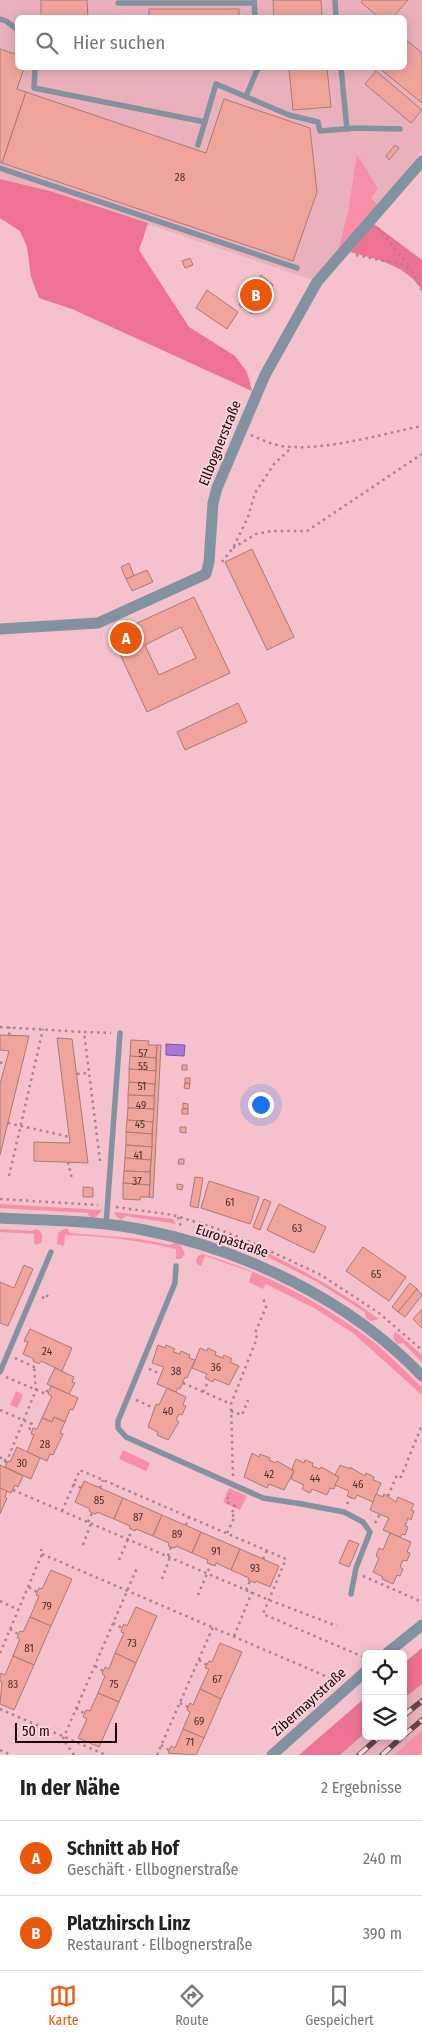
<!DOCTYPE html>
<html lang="de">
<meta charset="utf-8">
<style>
body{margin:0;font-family:"Fira Sans Condensed",sans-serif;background:#f2f2f2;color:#222}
.controls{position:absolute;right:15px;bottom:15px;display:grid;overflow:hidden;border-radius:8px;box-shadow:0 2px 12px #0003}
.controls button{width:45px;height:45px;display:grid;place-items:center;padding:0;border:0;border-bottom:1px solid #e0e0e0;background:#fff;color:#222;font:25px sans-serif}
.scale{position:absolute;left:15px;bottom:12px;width:102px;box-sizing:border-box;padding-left:5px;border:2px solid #18070b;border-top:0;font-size:14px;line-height:18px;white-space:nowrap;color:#18070b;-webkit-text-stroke:4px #fcd2da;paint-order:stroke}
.you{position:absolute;left:260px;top:1104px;width:18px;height:18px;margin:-12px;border:4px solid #fff;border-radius:50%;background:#1a73e8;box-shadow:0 0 0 8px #1a73e833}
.badge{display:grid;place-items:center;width:32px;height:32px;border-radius:50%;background:#ea580c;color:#fff;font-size:16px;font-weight:700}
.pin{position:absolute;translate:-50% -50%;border:2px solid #fff;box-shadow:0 1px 5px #0006}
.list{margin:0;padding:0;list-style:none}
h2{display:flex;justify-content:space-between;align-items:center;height:65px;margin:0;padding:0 20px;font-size:21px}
h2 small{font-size:16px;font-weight:400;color:#767676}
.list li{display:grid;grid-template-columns:32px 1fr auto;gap:15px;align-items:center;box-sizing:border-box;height:75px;padding:0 20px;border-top:1px solid #e0e0e0}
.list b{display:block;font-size:19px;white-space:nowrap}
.list p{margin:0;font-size:16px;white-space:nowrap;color:#767676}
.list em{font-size:16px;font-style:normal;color:#767676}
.icon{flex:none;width:28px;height:28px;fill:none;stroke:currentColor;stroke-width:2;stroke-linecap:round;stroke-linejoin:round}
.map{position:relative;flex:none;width:422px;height:1755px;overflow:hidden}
.search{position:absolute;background:#fff;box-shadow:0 2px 12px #0003;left:15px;right:15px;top:15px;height:55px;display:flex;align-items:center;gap:12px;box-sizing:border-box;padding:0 18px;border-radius:8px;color:#767676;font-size:19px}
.sheet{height:215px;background:#fff}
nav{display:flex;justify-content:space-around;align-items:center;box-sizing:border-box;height:70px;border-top:1px solid #e0e0e0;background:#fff;font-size:14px;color:#767676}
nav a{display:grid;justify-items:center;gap:2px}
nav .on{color:#ea580c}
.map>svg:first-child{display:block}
.built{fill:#eab1bd;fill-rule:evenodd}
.green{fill:#f88fa8}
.forest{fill:#ed7293}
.water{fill:#a976dd;stroke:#7e559e}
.building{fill:#f1a49c;stroke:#aa7a76;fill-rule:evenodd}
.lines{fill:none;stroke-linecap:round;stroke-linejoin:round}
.path{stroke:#ab838c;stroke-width:2.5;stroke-dasharray:2.5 4;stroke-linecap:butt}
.lane{stroke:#8292a0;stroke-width:5.5}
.street{stroke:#8292a0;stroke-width:11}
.rail-casing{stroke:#61454b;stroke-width:5.5}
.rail{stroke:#fcd2da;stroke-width:4;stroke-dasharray:11;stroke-linecap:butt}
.labels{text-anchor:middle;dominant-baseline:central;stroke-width:4;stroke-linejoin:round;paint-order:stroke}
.number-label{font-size:11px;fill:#4e2e2f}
.street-label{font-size:14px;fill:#18070b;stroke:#fcd2da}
</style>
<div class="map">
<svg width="422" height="1755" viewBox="0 0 422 1755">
<rect width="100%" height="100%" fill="#f5c1cc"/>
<!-- built -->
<g class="built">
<path d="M0,0h422v150l-43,56 -66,74 -263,-89 -50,-12zM18,18h386v50h-386z"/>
<path d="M422,1684v46l-28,25h-54l26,-23v4h37v-37z"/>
</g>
<!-- green -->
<g class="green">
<path d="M357,154l21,35 -7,9 8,8 -41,45 10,-39z"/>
<path d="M0,1204l102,6 -6,7 -5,1 -4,-5 -87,-5z"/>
<path d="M114,1212l59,7 3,5 -50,-8 -5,4 -5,-4z"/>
<path d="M198,1226l46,17 -5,5 -38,-13 -3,-4z"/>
<path d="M67,1228l3,5 70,6 30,6 6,-3 5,4 4,8 -4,5h-5v-10c-37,-9 -73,-13 -111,-14l-1,11 -7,-2 1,-11 4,-3z"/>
<path d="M0,1229l32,2 5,-2c6,4 6,7 4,14l-5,2 -2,-2v-9l-34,-2z"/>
<path d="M255,1247c44,20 85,44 124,72l-8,2 -5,-3 -1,-6 -48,-30 -55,-28 -5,2z"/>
<path d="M202,1254c63,18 121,49 173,89 16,13 31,30 47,44v8l-69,-62 -39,-25 -48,-24 -3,5 -14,-7 3,-10 -47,-16 -4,10 -4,-2 -1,-4 2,-4z"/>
<path d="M395,1331l27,24v7l-19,-19 -6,1 -4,-6z"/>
<path d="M16,1391l7,4 -6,13 -7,-3z"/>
<path d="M123,1450l27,13 -4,8 -27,-12z"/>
<path d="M229,1488l18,8 -7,14 -17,-8z"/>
<path d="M422,1730v23l-2,2h-26z"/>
</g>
<!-- forest -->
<g class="forest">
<path d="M0,179l50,12 98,32 -9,27 50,77 46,29 12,16 5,19 -180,-82 -33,-11 -8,-21 -4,-30 -7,-16 -20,-13z"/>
<path d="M374,224l48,36v30c-16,-25 -46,-31 -72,-38z"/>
<path d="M422,1648v36l-19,15v-35z"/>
<path d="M366,1697v35l-26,23h-41z"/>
</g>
<!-- water -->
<path class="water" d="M166,1044l19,1 -1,11 -18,-1z"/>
<!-- building -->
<g class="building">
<path d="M41,0h46l1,18h-47z"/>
<path d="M273,0h48l1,18h-48z"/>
<path d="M363,0h45l-16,18h-13l-18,-16z"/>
<rect x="149" y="9" width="90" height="9"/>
<path d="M404,38l18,15v50l-43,-35h25z"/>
<path d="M0,49l18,6v13h6l-7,21 9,3 -24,71 -2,-1z"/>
<path d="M289,68h38l4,39 -38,3z"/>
<path d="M376,71l46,39 -11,13 -46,-39z"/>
<path d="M26,92l180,61 18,-54 86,29 7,64 -24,69 -291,-98z"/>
<path d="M395,145l4,3 -10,12 -3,-4z"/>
<path d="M190,258l3,7 -8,3 -3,-7z"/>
<path d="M261,275l12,10 -21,29 -13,-9z"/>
<path d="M207,290l31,22 -11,17 -31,-21z"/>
<path d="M252,549l42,88 -27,13 -42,-88z"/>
<path d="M129,563l5,13 -8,3 -5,-12z"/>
<path d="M147,570l6,12 -21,9 -6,-12z"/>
<path d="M194,597l36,76 -83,39 -36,-77zM181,627l15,31 -37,17 -14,-30z"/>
<path d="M238,703l9,19 -62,28 -8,-18z"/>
<path d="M0,1035l29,1 -29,119v-71l9,-33 -9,-1z"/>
<path d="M57,1038l15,1 16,124 -54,-2v-19l36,1z"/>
<path d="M131,1040l18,1 -1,4h9l-1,13 -26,-2z"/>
<path d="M157,1045h4l-8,153 -4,-1z"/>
<path d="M130,1056l26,2v13l-27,-2z"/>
<rect x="182" y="1065" width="5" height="5"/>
<path d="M129,1069l27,2 -1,13 -26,-2z"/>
<rect x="185" y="1078" width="5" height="5"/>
<path d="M129,1082l26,2 -1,12 -26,-1z"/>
<path d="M185,1083l5,1 -1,5 -5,-1z"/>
<path d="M128,1095l26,1v13l-26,-1z"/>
<path d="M183,1103l5,1v5l-5,-1z"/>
<path d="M128,1108l26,1 -1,13 -26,-2z"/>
<rect x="182" y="1109" width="6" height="5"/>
<path d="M127,1120l26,2 -1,12 -26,-2z"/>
<path d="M180,1127h6v6l-6,-1z"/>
<path d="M126,1132l26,2v13l-26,-2z"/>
<path d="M126,1145l26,2 -1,13 -26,-2z"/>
<path d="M125,1158l26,2 -1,12 -26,-1z"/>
<path d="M179,1159h5v5h-6z"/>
<path d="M124,1171l26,1v13l-27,-2z"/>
<path d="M195,1177l8,1 -5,30 -8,-2z"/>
<path d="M209,1181l50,16 -9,27 -49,-16z"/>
<path d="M123,1183l27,2 -1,12h-9v3l-17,-1z"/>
<path d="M177,1184l6,1 -1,5 -5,-1z"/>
<path d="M83,1187l10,1v9h-10z"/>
<path d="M264,1199l7,3 -11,28 -7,-3z"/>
<path d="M279,1204l47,23 -12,26 -47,-23z"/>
<path d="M363,1247l43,30 -17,24 -43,-30z"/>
<path d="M24,1265l9,4 -25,57 -8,-3v-41l14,6z"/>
<path d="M410,1283l7,6 -19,23 -6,-5z"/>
<path d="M417,1289l5,6 -17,22 -7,-5z"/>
<path d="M422,1309v19l-9,-9z"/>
<path d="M30,1329l42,19 -10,23 -21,-10 -2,3 -6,-3 1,-2 -11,-5 5,-12 -4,-1z"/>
<path d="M158,1345l7,3 1,-3 9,4 -2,3 7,2 1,-3 9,4 -1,3 6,2 -8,18 -2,-1 -5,12 -2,-1 -2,4 -19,-8 7,-17 -12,-4z"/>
<path d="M200,1348l7,3 1,-3 8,4 -1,3 8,3 1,-3 8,4 -2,3 9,4 -10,19 -15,-6 -1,3 -8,-4 2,-4 -15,-6z"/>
<path d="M55,1368l19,9 -2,5 3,1 -6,11 -22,-10z"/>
<path d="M51,1386l27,12 -5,12 -3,-1 -5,13 -11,-5 -2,5 -10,-4 10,-22 -4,-2z"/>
<path d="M167,1388l19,9 -3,8 3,1 -4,9 -3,-1 -3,6 3,2 -11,18 -11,-5 1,-3 -10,-5 8,-23 3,1z"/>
<path d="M54,1417l11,5 -5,11 3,1 -10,21 -3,-1 -3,7 -20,-9 7,-17 -3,-1 2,-6 4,1 5,-11 10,4z"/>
<path d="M17,1447l23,11 -9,21 -26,-12 3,-6 2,1z"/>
<path d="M252,1453l7,4 1,-3 10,4 -1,2 7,3 1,-2 17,10 -10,19 -15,-6 -2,4 -23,-11z"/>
<path d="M296,1459l8,4 1,-3 8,3 -1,3 8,3 1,-2 18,10 -5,12 -4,-1 -3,7 -15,-6 -2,4 -8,-4 2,-4 -13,-6 3,-8 -2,-2z"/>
<path d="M0,1465l23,11 -5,11 -3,-2 -4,8 -11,-5z"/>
<path d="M340,1465l10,4v-2l15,9 1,-3 8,4 -1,3 8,3 -8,19 -16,-7 -2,4 -8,-3 2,-5 -14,-6 4,-8 -4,-2z"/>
<path d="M84,1481l39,17 -9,21 -17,-7 -1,2 -4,-1 -3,-2 1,-2 -15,-7z"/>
<path d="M0,1488l7,3 -2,6 2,1 -7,16z"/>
<path d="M376,1494l7,3 1,-3 12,8 2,-5 16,7 -3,6 3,1 -3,9 -3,-2 -3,8 3,1 -3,8 -3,-1 -2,3 -17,-7 6,-12 -19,-8z"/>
<path d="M123,1498l39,17 -9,21 -17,-7 -1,2 -6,-3 1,-2 -16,-7z"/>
<path d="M162,1515l39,17 -9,21 -16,-7 -1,2 -4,-1 -3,-1 1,-3 -16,-7z"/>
<path d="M201,1532l39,17 -9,21 -15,-7 -1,3 -8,-3 1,-3 -16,-7z"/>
<path d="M390,1533l21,9 -4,10 3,1 -3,8 -4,-1 -3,7 3,2 -3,7 -3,-1 -4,9 -11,-5 1,-2 -10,-5 6,-14 -3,-2 1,-3 2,-5 4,2z"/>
<path d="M349,1540l10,4 -10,23 -10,-4z"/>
<path d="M240,1549l39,17 -9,21 -14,-6 -1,2 -7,-3 1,-2 -18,-8z"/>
<path d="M51,1570l21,9 -21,47 -21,-9 9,-21 -3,-1 3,-7 3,1z"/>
<path d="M136,1607l21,9 -21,47 -21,-10 9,-20 -3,-1 1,-4 2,-4 3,2z"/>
<path d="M30,1617l21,9 -17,39 -21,-9 7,-17 -3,-1 3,-7 3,1z"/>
<path d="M220,1643l22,9 -21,47 -21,-10 9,-20 -4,-1 4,-7 3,1z"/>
<path d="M115,1653l21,10 -17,39 -21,-9 7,-17 -3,-2 3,-7 4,2z"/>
<path d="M13,1656l21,9 -20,45 -14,-6 2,-22 -2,-1v-5l1,-3 4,2z"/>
<path d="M200,1689l21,10 -17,39 -21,-9 7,-17 -3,-2 1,-3 2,-4 3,2z"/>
<path d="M98,1693l21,9 -20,45 -21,-9 9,-19 -4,-2 3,-7 4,1z"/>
<path d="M183,1729l21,9 -8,17 -28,-2 3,-7 4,2z"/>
</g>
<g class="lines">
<!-- path -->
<g class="path">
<path d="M378,228l33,41"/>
<path d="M356,255l44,9 11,6 11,21"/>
<path d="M251,435c13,6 27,12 41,12 40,2 90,-13 130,-21"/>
<path d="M233,548l23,-14 16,-3h35l115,-77"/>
<path d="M222,562l11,-14 15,-31 7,-24 19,-29 18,-17"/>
<path d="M0,1027l84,5"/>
<path d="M9,1035l1,-8"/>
<path d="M0,1063l6,-1"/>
<path d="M77,1074l12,-1"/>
<path d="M8,1123l62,14"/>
<path d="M100,1161l-16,-129 27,1"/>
<path d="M68,1162l4,17"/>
<path d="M9,1176l34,-147"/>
<path d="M0,1199l98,6"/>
<path d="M116,1207l57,8 42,13 36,14 70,33 58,38 43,37"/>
<path d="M178,1217l3,10"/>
<path d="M42,1297l4,2 2,-5"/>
<path d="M15,1358l19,9 2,-4"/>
<path d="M149,1369l12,5"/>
<path d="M6,1377l40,17 1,-3 2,1"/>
<path d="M183,1383l48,21"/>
<path d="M203,1392l6,-12"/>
<path d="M136,1400l18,8"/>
<path d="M0,1410l32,14 -3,6 3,1"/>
<path d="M231,1411l11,4 6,-15"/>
<path d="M0,1457l7,6"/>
<path d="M4,1461l4,-3 28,-68 -2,-23"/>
<path d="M233,1476l-2,-72 26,-66 -2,-5 11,-26 -3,-9"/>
<path d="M73,1484l8,4"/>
<path d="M100,1488l3,-8"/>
<path d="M13,1490l256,110 68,26"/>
<path d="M388,1496l9,-21 4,2 21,-52"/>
<path d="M347,1504l4,-7"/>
<path d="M62,1511l18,-41 206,89 -23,55 103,44"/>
<path d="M88,1522l4,-9"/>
<path d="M375,1523l5,-9"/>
<path d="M186,1525l3,-8"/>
<path d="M227,1533l8,-17 -4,-1 4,-9 -9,-4 4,-9"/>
<path d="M83,1545l8,-22"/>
<path d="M42,1554l295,127"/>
<path d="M168,1556l3,-9"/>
<path d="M263,1559l4,-9"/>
<path d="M119,1560l13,-30"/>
<path d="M363,1576l59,26"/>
<path d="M162,1579l8,-22"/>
<path d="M29,1587l8,5"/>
<path d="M246,1590l4,-9"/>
<path d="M198,1595l13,-31"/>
<path d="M0,1601l19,9"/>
<path d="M113,1623l9,5"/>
<path d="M10,1629l8,5"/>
<path d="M234,1636l18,-44"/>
<path d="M0,1653l42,-99 -1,-5"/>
<path d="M199,1660l8,5"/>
<path d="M95,1666l8,5"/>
<path d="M180,1703l8,4"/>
<path d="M76,1708l9,6"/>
<path d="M0,1709l106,46"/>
<path d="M161,1745l8,5"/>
<path d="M0,1750l11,5"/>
<path d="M74,1755l-11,-16 74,-171"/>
<path d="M157,1755l56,-128"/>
</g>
<!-- lane -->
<g class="lane">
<path d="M254,0l1,18"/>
<path d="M335,0l1,18"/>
<path d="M118,3h136"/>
<path d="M0,19l6,2 12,9"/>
<path d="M35,68l-1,20 171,34"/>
<path d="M341,68l6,61"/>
<path d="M246,96l12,-28"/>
<path d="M198,145l18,-61 73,31 29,7 2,9 36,-3 44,1"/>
<path d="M0,168l297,100"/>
<path d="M106,1225l14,-192"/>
<path d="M176,1266l-1,17 -57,138v7l8,9 137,61 39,6 42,8 19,10 7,10 -14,36 -5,26"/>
<path d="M0,1372l51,-120"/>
</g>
<!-- street -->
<g class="street">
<path d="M0,629l98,-6 108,-49 3,-12 4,-59 4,-15 48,-113 52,-93 105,-121"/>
<path d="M0,1218c47,3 97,2 144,12 101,20 207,71 278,146"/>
<path d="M386,1654l36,-29"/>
<path d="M272,1755l94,-84"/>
</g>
<defs>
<g id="rail">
<path d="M403,1716l19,-15"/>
<path d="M403,1736l19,-16"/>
<path d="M359,1755l21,-19"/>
<path d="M382,1755l21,-19"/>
</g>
</defs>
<!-- rail casing -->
<use href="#rail" class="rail-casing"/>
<!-- rail -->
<use href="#rail" class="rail"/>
</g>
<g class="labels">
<!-- number labels -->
<g class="number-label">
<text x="180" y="177">28</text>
<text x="143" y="1053">57</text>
<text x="143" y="1066">55</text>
<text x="142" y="1086">51</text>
<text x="141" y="1105">49</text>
<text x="140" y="1124">45</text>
<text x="138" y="1155">41</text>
<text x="137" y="1181">37</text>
<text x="230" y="1202">61</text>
<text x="297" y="1228">63</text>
<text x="376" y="1274">65</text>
<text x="47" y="1351">24</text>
<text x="216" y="1367">36</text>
<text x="176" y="1371">38</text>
<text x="168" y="1411">40</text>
<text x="45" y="1444">28</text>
<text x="22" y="1463">30</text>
<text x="269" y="1474">42</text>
<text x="315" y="1478">44</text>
<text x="358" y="1484">46</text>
<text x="99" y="1500">85</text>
<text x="138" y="1517">87</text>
<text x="177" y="1534">89</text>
<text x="216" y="1551">91</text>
<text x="255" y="1568">93</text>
<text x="47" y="1606">79</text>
<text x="132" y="1643">73</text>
<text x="29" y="1648">81</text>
<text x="217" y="1679">67</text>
<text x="13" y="1684">83</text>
<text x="114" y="1684">75</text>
<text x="199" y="1721">69</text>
<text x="190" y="1742">71</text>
</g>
<!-- street labels -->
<g class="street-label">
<text transform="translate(220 443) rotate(-68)">Ellbognerstraße</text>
<text transform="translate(232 1241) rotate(19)">Europastraße</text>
<text transform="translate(309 1702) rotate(-42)">Zibermayrstraße</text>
</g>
</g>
</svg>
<div class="controls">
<button><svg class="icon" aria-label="locate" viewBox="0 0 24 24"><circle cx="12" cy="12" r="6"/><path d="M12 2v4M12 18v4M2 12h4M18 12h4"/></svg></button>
<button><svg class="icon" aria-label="layers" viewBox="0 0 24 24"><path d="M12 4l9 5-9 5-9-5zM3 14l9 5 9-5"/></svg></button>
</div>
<div class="scale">50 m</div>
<div class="you"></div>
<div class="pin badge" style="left:126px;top:638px">A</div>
<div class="pin badge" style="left:256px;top:295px">B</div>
<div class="search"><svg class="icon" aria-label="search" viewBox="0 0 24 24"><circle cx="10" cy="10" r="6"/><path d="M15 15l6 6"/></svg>Hier suchen</div>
</div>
<section class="sheet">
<h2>In der Nähe<small>2 Ergebnisse</small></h2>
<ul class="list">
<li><span class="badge">A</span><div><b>Schnitt ab Hof</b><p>Geschäft · Ellbognerstraße</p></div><em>240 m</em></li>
<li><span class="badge">B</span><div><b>Platzhirsch Linz</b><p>Restaurant · Ellbognerstraße</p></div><em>390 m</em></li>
</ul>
</section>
<nav>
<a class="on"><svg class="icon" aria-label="map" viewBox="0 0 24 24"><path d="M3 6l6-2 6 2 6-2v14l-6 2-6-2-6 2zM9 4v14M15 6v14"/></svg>Karte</a>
<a><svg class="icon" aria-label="directions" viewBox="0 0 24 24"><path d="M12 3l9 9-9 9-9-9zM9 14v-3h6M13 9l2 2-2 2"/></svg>Route</a>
<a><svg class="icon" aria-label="saved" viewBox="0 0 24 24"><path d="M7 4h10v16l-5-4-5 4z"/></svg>Gespeichert</a>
</nav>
